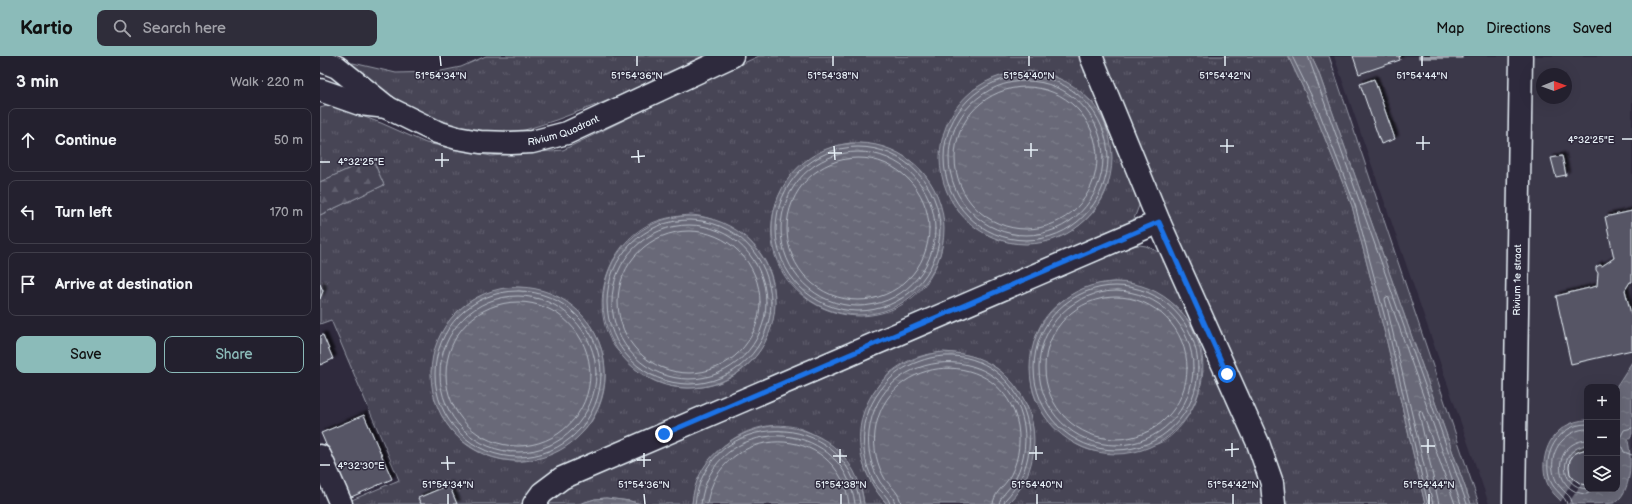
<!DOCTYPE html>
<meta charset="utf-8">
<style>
body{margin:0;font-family:"Balsamiq Sans",sans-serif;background:#2f2d3a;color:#f1f3f6}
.controls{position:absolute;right:12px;bottom:12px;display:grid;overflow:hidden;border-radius:8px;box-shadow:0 4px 16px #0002}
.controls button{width:36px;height:36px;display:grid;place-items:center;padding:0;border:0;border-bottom:1px solid #403e4a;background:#23202e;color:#f1f3f6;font:20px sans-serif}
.compass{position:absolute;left:1216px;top:12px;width:36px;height:36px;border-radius:50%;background:#23202e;box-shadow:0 4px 16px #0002;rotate:89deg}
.stop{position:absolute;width:12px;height:12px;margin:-9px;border:3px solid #1a73e8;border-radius:50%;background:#fff}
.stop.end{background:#1a73e8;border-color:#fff;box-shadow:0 1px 4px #0008}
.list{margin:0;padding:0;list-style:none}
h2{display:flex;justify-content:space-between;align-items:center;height:52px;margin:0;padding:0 16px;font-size:17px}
h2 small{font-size:13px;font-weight:400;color:#a3a3aa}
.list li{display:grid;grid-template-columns:26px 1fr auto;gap:12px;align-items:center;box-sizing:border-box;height:64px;margin:0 8px 8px;padding:0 8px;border:1px solid #403e4a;border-radius:8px}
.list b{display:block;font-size:15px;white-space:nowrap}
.list em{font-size:13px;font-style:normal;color:#a3a3aa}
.actions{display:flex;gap:8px;padding:12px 16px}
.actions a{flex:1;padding:9px 0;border:1px solid #8bbbb9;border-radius:8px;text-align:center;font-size:14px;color:#8bbbb9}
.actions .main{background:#8bbbb9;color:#111}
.icon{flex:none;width:22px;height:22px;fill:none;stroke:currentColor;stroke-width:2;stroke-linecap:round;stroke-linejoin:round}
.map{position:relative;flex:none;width:1312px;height:448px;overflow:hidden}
header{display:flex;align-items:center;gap:24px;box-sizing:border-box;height:56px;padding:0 20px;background:#8bbbb9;color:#111}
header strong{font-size:19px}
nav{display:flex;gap:22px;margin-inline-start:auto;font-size:14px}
.search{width:280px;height:36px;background:#2f2d3a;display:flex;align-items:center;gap:10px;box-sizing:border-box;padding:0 14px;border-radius:8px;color:#a3a3aa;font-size:15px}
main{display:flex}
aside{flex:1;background:#23202e}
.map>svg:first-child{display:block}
.built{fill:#3b3749;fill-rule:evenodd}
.grass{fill:url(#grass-tufts);stroke:#979aa6;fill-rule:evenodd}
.forest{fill:url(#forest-firs);stroke:#979aa6}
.water{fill:url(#water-ripples);stroke:#9c9fab}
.pier{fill:#2f2a3d}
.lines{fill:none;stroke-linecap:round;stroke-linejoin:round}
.shore{stroke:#b5bbc5;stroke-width:1}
.building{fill:#575565;stroke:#e8f1f8;filter:url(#shadow)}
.minor-casing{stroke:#e8f1f8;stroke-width:25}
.minor{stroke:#2f2a3d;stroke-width:22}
.route{stroke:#1a73e8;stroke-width:5}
.ticks{fill:none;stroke:#e8f1f8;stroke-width:1.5}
.labels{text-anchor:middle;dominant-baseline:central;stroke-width:3;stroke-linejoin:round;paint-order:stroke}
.street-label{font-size:10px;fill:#e8f1f8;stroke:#2f2a3d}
.ticks-label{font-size:10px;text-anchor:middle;fill:#e8f1f8;stroke:#2f2a3d;stroke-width:3;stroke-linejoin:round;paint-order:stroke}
</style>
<header>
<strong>Kartio</strong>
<div class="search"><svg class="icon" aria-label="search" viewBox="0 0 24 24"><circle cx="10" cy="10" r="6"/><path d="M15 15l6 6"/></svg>Search here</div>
<nav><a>Map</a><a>Directions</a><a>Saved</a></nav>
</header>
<main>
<aside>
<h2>3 min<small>Walk · 220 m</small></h2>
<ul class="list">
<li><svg class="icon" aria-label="ahead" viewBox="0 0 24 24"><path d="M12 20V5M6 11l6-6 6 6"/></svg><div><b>Continue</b></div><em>50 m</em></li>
<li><svg class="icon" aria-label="left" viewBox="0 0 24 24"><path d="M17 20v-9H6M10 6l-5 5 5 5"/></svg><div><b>Turn left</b></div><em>170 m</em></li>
<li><svg class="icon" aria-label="arrive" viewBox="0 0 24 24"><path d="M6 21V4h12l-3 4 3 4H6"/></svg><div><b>Arrive at destination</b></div></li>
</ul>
<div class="actions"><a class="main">Save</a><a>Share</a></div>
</aside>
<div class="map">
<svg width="1312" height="448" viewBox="0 0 1312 448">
<defs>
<pattern id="grass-tufts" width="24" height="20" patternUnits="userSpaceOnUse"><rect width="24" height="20" fill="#464455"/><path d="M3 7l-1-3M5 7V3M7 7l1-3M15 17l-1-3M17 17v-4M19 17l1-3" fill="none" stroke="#615f6e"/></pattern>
<pattern id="forest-firs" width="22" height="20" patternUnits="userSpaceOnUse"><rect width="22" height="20" fill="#464455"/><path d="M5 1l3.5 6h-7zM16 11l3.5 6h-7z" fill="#615f6e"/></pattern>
<pattern id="water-ripples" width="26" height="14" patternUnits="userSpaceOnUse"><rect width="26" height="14" fill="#696978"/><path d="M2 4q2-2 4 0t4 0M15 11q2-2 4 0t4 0" fill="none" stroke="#7e7f8c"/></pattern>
<filter id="shadow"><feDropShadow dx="3.5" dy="-3.5" stdDeviation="1" flood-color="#0009"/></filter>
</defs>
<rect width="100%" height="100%" fill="#2f2a3d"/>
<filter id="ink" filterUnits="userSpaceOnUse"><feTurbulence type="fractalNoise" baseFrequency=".025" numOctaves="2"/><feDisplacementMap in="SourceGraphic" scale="8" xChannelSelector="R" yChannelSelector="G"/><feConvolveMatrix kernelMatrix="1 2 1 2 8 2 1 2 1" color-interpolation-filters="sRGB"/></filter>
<g filter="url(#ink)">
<!-- built -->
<path class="built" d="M1014,0h298v448h-143zM1222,18h24v24h-24zM1267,331h30v102h-30z"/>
<!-- grass -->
<g class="grass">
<path d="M166,0h217l-91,43 -56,21 -31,10 -27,2h-16l-31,-7 -20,-8 -52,-27 -33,-25 7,-2 43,10 40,-1 25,-5z"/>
<path d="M439,0h323l58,147 -8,21 -604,280h-181v-2l52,-22 -68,-160 -11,4v-109l64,-30 -12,-27 -52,24v-74l10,-3 7,2 44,16 45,20 65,13 72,-6 120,-59zM708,15c9,1 18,2 26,5 7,3 32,20 38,26 6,6 11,15 14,23 3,9 1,21 1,30 1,9 3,22 1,30 -15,48 -75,73 -119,50 -13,-7 -23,-16 -33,-27l17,-118c18,-12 34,-17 55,-19zM530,87c123,-2 122,168 11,173 -13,0 -27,-3 -38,-8 -82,-37 -61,-152 27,-165zM371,159c14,1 24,5 37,11 82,41 49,164 -41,162 -25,0 -45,-11 -61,-29 -4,-4 -9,-8 -12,-13 -26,-41 -7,-101 36,-122 13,-6 26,-8 41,-9zM194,231c108,2 126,145 22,172 -25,6 -54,-1 -74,-18 -43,-37 -40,-109 9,-140 13,-8 29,-11 43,-14z"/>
<path d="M777,0h191l26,55 38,95 33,128 40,170h-144z"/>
<path d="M991,0h18l150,448h-8l-153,-433z"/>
<path d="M819,189l7,1 15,7 102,225 2,26h-258c5,-5 8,-11 12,-17 13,-21 15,-33 14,-57 -1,-19 -11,-37 -24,-51 -12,-13 -29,-22 -47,-25 -87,-14 -135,86 -75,150h-23c-3,-25 -9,-29 -26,-46 -7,-7 -18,-21 -27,-25 -51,-26 -115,17 -119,71h-51l-11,-3 -24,-3 -11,1 -16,5h-34l27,-23 561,-235zM793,226c72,2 114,72 75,134 -7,11 -19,24 -31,28 -9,3 -21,3 -30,4 -10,1 -23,5 -33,3 -13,-2 -25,-11 -34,-19 -16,-13 -28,-33 -29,-54 0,-6 1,-12 2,-18 1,-7 0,-15 2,-21 10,-35 45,-54 78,-57z"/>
</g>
<!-- forest -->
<path class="forest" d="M52,102l12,27 -64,30v-33z"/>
<!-- water -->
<g class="water">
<path d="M968,0h23l7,15 153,433h-46l-40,-170 -33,-128 -38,-95z"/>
<circle cx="706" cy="102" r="86"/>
<circle cx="538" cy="173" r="86"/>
<circle cx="369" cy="246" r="86"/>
<circle cx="796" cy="312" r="86"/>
<circle cx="198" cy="318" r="87"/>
<path d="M623,296c16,1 31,3 45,11 52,28 62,101 19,141h-120c-55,-59 -23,-143 56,-152z"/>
<path d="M1312,306v72l-4,7c4,18 4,52 -14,62 -7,1 -20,1 -27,1 -7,0 -16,0 -22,0 -3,-1 -5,-4 -7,-6 -16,-14 -18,-37 -8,-56 7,-13 22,-22 37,-22v29l-7,2 -6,3 -4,20c5,7 9,10 17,11v4h30l-1,-102z"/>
<path d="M451,370c48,-1 87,29 93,78h-172c3,-43 38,-72 79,-78z"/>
<path d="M286,442l24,3 11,3h-62l16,-5z"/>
</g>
<!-- pier -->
<path class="pier" d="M1254,423l7,5 -13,20h-6l-2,-1z"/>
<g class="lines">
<!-- shore -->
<g class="shore">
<path d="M972,0l26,53 37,96 34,128 39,171"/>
<path d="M988,0l159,448"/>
<circle cx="706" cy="102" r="82"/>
<circle cx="706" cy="102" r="77"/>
<circle cx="706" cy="102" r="71"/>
<circle cx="538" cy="173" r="82"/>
<circle cx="538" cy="173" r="77"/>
<circle cx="538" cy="173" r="71"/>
<circle cx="369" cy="246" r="82"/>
<circle cx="369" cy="246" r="77"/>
<circle cx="369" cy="246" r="71"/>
<circle cx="796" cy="312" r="82"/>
<circle cx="796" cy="312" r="77"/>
<circle cx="198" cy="318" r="83"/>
<circle cx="198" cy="318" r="78"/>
<circle cx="796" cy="312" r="71"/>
<circle cx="198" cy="318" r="72"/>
<path d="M1312,372l-8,2 -5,10 5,12 8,3"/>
<path d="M1267,384c-36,2 -35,53 0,54l8,-5"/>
<path d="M1267,389c-29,3 -29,42 0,44"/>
<path d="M375,448c11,-98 153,-98 165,0"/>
<path d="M381,448c10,-91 143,-91 154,0"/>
<path d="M387,448c12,-83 132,-83 142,0"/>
<path d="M570,448c-1,-7 -10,-13 -14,-19 -10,-16 -14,-35 -12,-53 2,-21 11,-38 26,-53 11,-11 25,-17 40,-21 82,-18 132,83 75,142l-1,4"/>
<path d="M575,448c-1,-9 -10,-15 -15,-22 -9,-15 -13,-33 -11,-50 10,-89 140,-94 155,-6 3,20 -1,41 -12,58 -4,7 -12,12 -13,20"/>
<path d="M581,448c-1,-11 -10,-17 -16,-25 -8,-14 -12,-31 -10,-47 10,-81 128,-87 143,-6 3,19 0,39 -11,55 -6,8 -13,13 -14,23"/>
<path d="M1113,448l-48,-205 1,-2 3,1 72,206"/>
<path d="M1119,448l-20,-91 1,-3 2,2 33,92"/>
<path d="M1247,448c-1,-7 -13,-14 -16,-22 -11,-26 7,-58 36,-58"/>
<path d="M1252,448c0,-8 -6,-10 -10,-15 -13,-13 -12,-36 0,-48 7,-7 15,-12 25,-12"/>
</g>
</g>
<!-- building -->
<g class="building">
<path d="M1033,0h48l-2,1 1,3 -41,14z"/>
<rect x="1099" y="0" width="43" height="2"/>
<path d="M1054,23l21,60 -14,5 -21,-60z"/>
<path d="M1242,100l4,19 -10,2 -5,-19z"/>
<path d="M1312,155v71h-2l-5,8 7,28v32l-61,14 -15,-68 41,-10 1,-13 -2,-3v-3l4,-2 2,1 12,-8 -9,-41z"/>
<path d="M0,228l3,7 -3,8z"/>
<path d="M3,279l10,24 -13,6v-29z"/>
<path d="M44,359l28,64 -43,19 -28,-65z"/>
<path d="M1267,393v36l-6,-1 -7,-5 -4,-5 -1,-7 1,-7 4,-6 6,-3z"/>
<path d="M129,429l8,19h-36l-3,-6z"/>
</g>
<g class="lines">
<defs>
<g id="minor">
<path d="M771,0l68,166 99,221 14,40 2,21"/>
<path id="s1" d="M0,4l17,7 51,41 49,24 20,6 23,4 31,1 21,-1 35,-9 165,-77"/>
<path d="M0,34l40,14 27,3"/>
<path d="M0,400l21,48"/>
<path d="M214,448l8,-11 20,-15 597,-256"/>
<path id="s2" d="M1194,448l7,-448"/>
</g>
</defs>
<!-- minor casing -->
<use href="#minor" class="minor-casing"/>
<!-- minor -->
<use href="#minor" class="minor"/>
</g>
</g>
<g class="lines" filter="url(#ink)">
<!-- route -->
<path class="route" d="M344,378l495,-212 68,152"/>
</g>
<!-- ticks -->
<path class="ticks" d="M120,0l1,10M317,0v10M513,0v10M709,0v10M905,0v10M1102,0v10M1103,80v14M907,83v14M1302,83h10M711,87v14M1096,87h14M514,90l1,14M900,90h14M318,94l1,13M704,94h14M122,97v14M508,97h14M311,101l14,-1M115,104h14M0,106h10M1108,383v14M912,387v14M716,390v14M1101,390h14M520,393v14M905,394l14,-1M324,397v14M709,397h14M127,400l1,14M513,400h14M317,404h14M121,407h14M0,409h10M128,438v10M324,438l1,10M521,438v10M717,438v10M913,438v10M1109,438v10"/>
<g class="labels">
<!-- street labels -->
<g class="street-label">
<text stroke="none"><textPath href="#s1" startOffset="268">Rivium Quadrant</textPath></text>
<text stroke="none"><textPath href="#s2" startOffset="224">Rivium 1e straat</textPath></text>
</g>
</g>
<g class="ticks-label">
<text x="121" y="23">51°54'34"N</text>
<text x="317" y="23">51°54'36"N</text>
<text x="513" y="23">51°54'38"N</text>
<text x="709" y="23">51°54'40"N</text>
<text x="905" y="23">51°54'42"N</text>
<text x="1102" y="23">51°54'44"N</text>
<text x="1271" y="87">4°32'25"E</text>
<text x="41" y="109">4°32'25"E</text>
<text x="41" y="413">4°32'30"E</text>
<text x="128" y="432">51°54'34"N</text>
<text x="324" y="432">51°54'36"N</text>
<text x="521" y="432">51°54'38"N</text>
<text x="717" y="432">51°54'40"N</text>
<text x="913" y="432">51°54'42"N</text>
<text x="1109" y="432">51°54'44"N</text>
</g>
</svg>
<div class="controls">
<button>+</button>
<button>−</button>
<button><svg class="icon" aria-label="layers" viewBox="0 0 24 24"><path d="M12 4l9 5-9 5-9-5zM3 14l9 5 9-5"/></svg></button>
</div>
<svg class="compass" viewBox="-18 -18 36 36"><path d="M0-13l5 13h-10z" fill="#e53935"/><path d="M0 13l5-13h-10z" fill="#a3a3aa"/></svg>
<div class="stop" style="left:907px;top:318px"></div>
<div class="stop end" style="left:344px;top:378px"></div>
</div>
</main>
